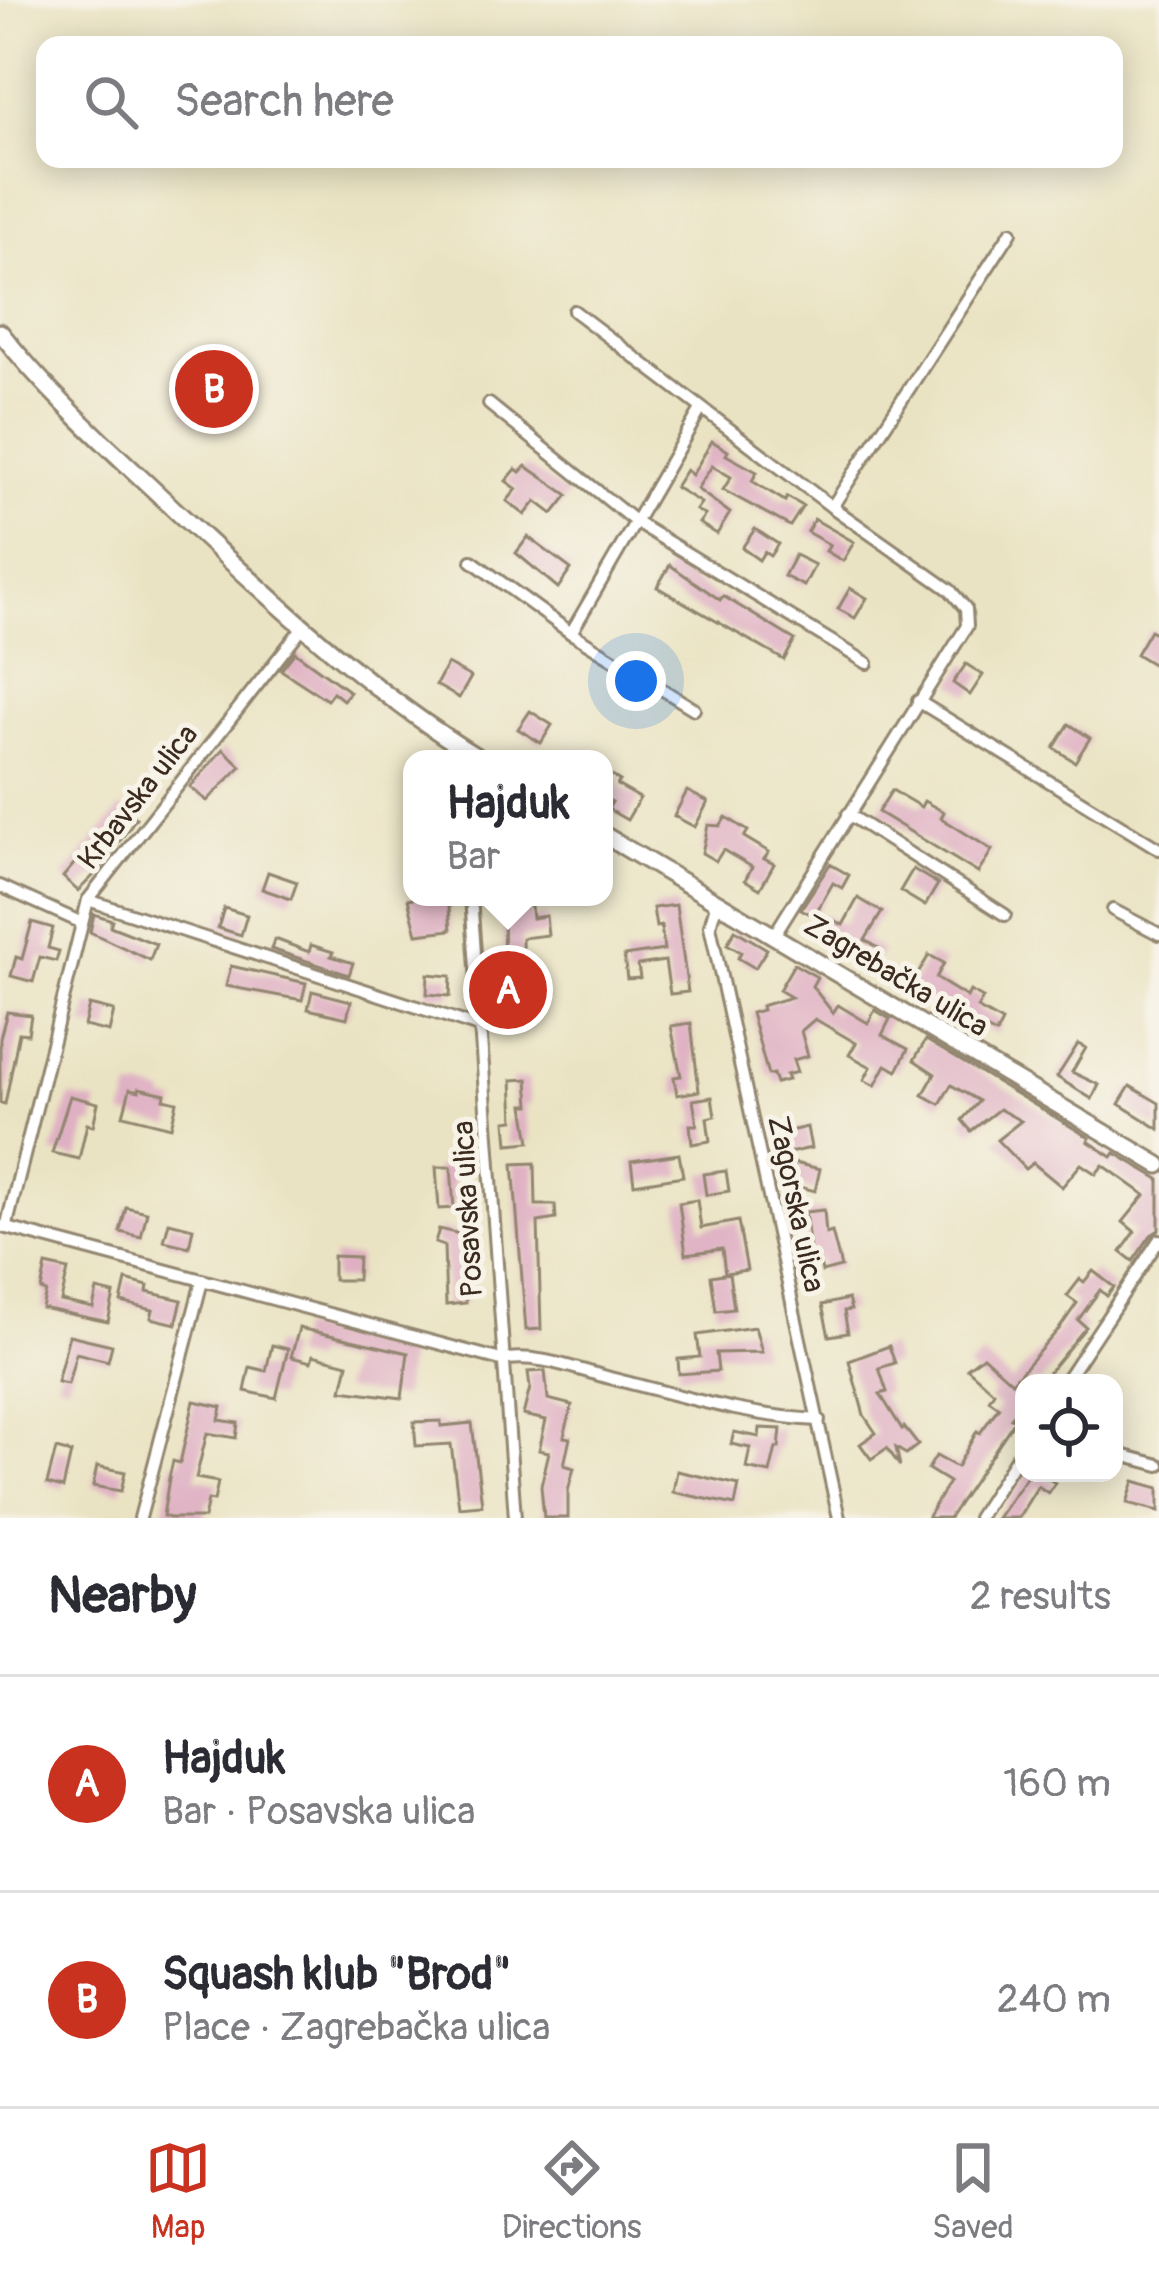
<!DOCTYPE html>
<meta charset="utf-8">
<style>
body{margin:0;font-family:Pangolin,sans-serif;background:#f7f7f7;color:#2b2b33}
.controls{position:absolute;right:36px;bottom:36px;display:grid;overflow:hidden;border-radius:24px;box-shadow:0 6px 30px #0003}
.controls button{width:108px;height:108px;display:grid;place-items:center;padding:0;border:0;border-bottom:3px solid #e1e1e2;background:#fff;color:#2b2b33;font:60px sans-serif}
.you{position:absolute;left:636px;top:681px;width:42px;height:42px;margin:-30px;border:9px solid #fff;border-radius:50%;background:#1a73e8;box-shadow:0 0 0 18px #1a73e833}
.badge{display:grid;place-items:center;width:78px;height:78px;border-radius:50%;background:#c8321e;color:#fff;font-size:39px;font-weight:700}
.pin{position:absolute;translate:-50% -50%;border:6px solid #fff;box-shadow:0 3px 12px #0006}
.popup{position:absolute;left:403px;top:750px;width:210px;height:156px;box-sizing:border-box;display:grid;place-content:center;border-radius:24px;background:#fff;filter:drop-shadow(0 3px 9px #0005);font-size:39px;white-space:nowrap;color:#7c7c81}
.popup b{font-size:45px;color:#2b2b33}
.popup::after{content:'';position:absolute;left:50%;top:100%;margin-left:-24px;border:24px solid transparent;border-top-color:#fff}
.list{margin:0;padding:0;list-style:none}
h2{display:flex;justify-content:space-between;align-items:center;height:156px;margin:0;padding:0 48px;font-size:51px}
h2 small{font-size:39px;font-weight:400;color:#7c7c81}
.list li{display:grid;grid-template-columns:78px 1fr auto;gap:36px;align-items:center;box-sizing:border-box;height:216px;padding:0 48px;border-top:3px solid #e1e1e2}
.list b{display:block;font-size:45px;white-space:nowrap}
.list p{margin:0;font-size:39px;white-space:nowrap;color:#7c7c81}
.list em{font-size:39px;font-style:normal;color:#7c7c81}
.icon{flex:none;width:66px;height:66px;fill:none;stroke:currentColor;stroke-width:2;stroke-linecap:round;stroke-linejoin:round}
.map{position:relative;flex:none;width:1159px;height:1518px;overflow:hidden}
.search{position:absolute;background:#fff;box-shadow:0 6px 30px #0003;left:36px;right:36px;top:36px;height:132px;display:flex;align-items:center;gap:30px;box-sizing:border-box;padding:0 42px;border-radius:24px;color:#7c7c81;font-size:45px}
.sheet{height:588px;background:#fff}
nav{display:flex;justify-content:space-around;align-items:center;box-sizing:border-box;height:168px;border-top:3px solid #e1e1e2;background:#fff;font-size:33px;color:#7c7c81}
nav a{display:grid;justify-items:center;gap:6px}
nav .on{color:#c8321e}
.map>svg:first-child{display:block}
.building{fill:#dfb0c3}
.lines{fill:none;stroke-linecap:round;stroke-linejoin:round}
.street-casing{stroke:#928670;stroke-width:16}
.secondary-casing{stroke:#928670;stroke-width:21}
.street{stroke:#fff;stroke-width:10}
.secondary{stroke:#fff;stroke-width:15}
.labels{text-anchor:middle;dominant-baseline:central;stroke-width:10;stroke-linejoin:round;paint-order:stroke}
.street-label{font-size:30px;fill:#3b2a1e;stroke:#f7f3e8}
</style>
<div class="map">
<svg width="1159" height="1518" viewBox="0 0 1159 1518">
<rect width="100%" height="100%" fill="#f7f3e8"/>
<filter id="ink" filterUnits="userSpaceOnUse"><feTurbulence type="fractalNoise" baseFrequency=".00833" numOctaves="2"/><feDisplacementMap in="SourceGraphic" scale="24" xChannelSelector="R" yChannelSelector="G"/><feConvolveMatrix kernelMatrix="1 2 1 2 8 2 1 2 1" color-interpolation-filters="sRGB"/></filter>
<filter id="wash" filterUnits="userSpaceOnUse"><feTurbulence type="fractalNoise" baseFrequency=".004" numOctaves="4" result="noise"/><feDisplacementMap in="SourceGraphic" scale="48" xChannelSelector="R" yChannelSelector="G"/><feGaussianBlur stdDeviation="2.7" result="paint"/><feColorMatrix in="noise" values="0 0 0 0 0 0 0 0 0 0 0 0 0 0 0 0 0 1.4 0 .05"/><feComposite in="paint" operator="in"/></filter>
<g filter="url(#wash)">
<rect width="100%" height="100%" fill="#eae3c3"/>
<g id="blocks">
<!-- building -->
<g class="building">
<path d="M233,357l12,11 -49,54 -13,-11z"/>
<path d="M712,441l16,10 -2,4 31,17 -5,9 33,20 2,-4 16,9 -13,20 -67,-36 8,-13 -19,-11 -15,23 33,24 -13,21 -18,-11 6,-8 -9,-5 5,-7 -26,-16 11,-17 6,5z"/>
<path d="M526,466l42,29 -15,19 -17,-13 -11,14 -18,-14 10,-12 -11,-8 10,-12 4,3z"/>
<path d="M814,519l40,23 -11,19 -17,-10 4,-6 -23,-13z"/>
<path d="M755,529l23,15 -8,12 -6,-4 -5,8 -17,-12z"/>
<path d="M528,537l43,32 -13,19 -42,-35z"/>
<path d="M795,555l20,10 -11,21 -20,-10z"/>
<path d="M670,565l50,35 3,-4 72,44 -11,20 -127,-73z"/>
<path d="M850,588l17,10 -12,20 -17,-9z"/>
<path d="M1150,630l9,5v22l-5,8 -18,-11z"/>
<path d="M295,652l55,40 -7,8 -10,-8 -6,8 -46,-30z"/>
<path d="M447,664l24,13 -12,21 -23,-13z"/>
<path d="M966,664l17,11 -13,20 -17,-12z"/>
<path d="M530,711l22,14 -11,18 -23,-14z"/>
<path d="M1069,724l21,14 -15,24 -21,-14z"/>
<path d="M223,749l18,17 -34,35 -17,-14z"/>
<path d="M604,771l16,10 -3,4 23,13 -13,22 -19,-11 4,-7 -8,-4z"/>
<path d="M892,790l29,17 3,-6 20,11 -3,6 51,32 -14,23 -100,-61z"/>
<path d="M687,791l21,11 -13,25 -21,-11z"/>
<path d="M121,808l15,10 -36,51 -22,22 -15,-14z"/>
<path d="M726,817l22,14 -4,6 25,15 -5,7 10,5 -14,25 -15,-9 7,-13 -29,-17 -7,11 -14,-8 6,-28 12,1z"/>
<path d="M830,864l19,11 -7,13 -9,-5 -19,33 -13,-7z"/>
<path d="M913,869l25,15 -13,22 -25,-15z"/>
<path d="M268,872l29,10 -6,17 -29,-10z"/>
<path d="M420,897h28l3,33 -34,4 -9,-35z"/>
<path d="M503,897h27l2,21 14,-2 2,19 -26,3 1,55 -19,1z"/>
<path d="M858,898l24,14 -17,28 17,10 -9,16 -18,-10 4,-6 -40,-25 5,-10 19,10z"/>
<path d="M676,905l12,87 -18,2 -5,-33 -27,4 2,13 -13,1 -3,-23 40,-6 -3,-24 -5,1 -3,-19z"/>
<path d="M224,908l23,7 -6,20 -23,-7z"/>
<path d="M94,914l18,6 -2,6 46,18 -6,16 -60,-28z"/>
<path d="M32,922l21,6 -5,20 11,3 -3,10 -16,-4 -7,25 -22,-6 5,-19 6,2z"/>
<path d="M735,930l32,19 -12,19 -17,-10 3,-6 -14,-8z"/>
<path d="M275,939l34,13 2,-7 22,7 -2,4 22,7 -4,12 -78,-26z"/>
<path d="M929,955l15,8 -8,15 31,19 3,-6 13,7 -6,10 25,14 -6,12 -20,-10 -3,5 -65,-38z"/>
<path d="M794,964l23,13 -5,9 21,27 5,-8 30,18 7,-13 15,9 -8,16 26,14 -11,22 -11,-6 -11,21 -11,-6 7,-13 -22,-12 7,-12 -41,-24 -14,12 7,25 -15,4 4,12 -11,3 2,5 -12,3 -3,-9 -5,1 -17,-62 11,-3 -1,-4 30,-9 -12,-7z"/>
<path d="M231,966l75,17 -4,17 -76,-14z"/>
<path d="M428,974l23,2 -1,20 -23,-2z"/>
<path d="M312,991l39,10 -4,17 -39,-9z"/>
<path d="M89,1005l25,6 -5,21 -25,-6z"/>
<path d="M7,1012l24,3 -3,19 -9,-1 -14,71 -5,-1v-65z"/>
<path d="M691,1023l8,68 -22,4 -3,-18 7,-1 -10,-50z"/>
<path d="M926,1040l164,98 -2,3 24,16 3,-4 44,26v51l-8,5 -18,26 -12,-9 14,-20 -12,-10 22,-27 -42,-30 -7,9 -15,-10 -19,23 -29,-24 -8,6 -28,-29 24,-19 -22,-12 -28,22 -9,-11 17,-19 -28,-16 -11,19 -17,-9 12,-21 -21,-14z"/>
<path d="M1078,1044l8,4 -14,24 27,13 -7,14 -35,-22z"/>
<path d="M528,1079l2,26h-6l6,37 -22,2 -2,-23 8,-1 -2,-40z"/>
<path d="M1130,1086l29,17v26l-40,-25z"/>
<path d="M139,1088l26,6 -1,5 13,3 -6,25 -48,-12 7,-26 9,2z"/>
<path d="M70,1096l28,7 -5,23 -6,-2 -8,35 -27,-6z"/>
<path d="M712,1097l3,19 -8,2 3,23 -18,3 -2,-19h7l-4,-25z"/>
<path d="M807,1127l4,21 -22,5 -4,-21z"/>
<path d="M679,1154l4,22 -49,8 -3,-23z"/>
<path d="M535,1163l1,42h19l1,14 -18,3 3,107 -15,1 -13,-166z"/>
<path d="M794,1163l26,6 -5,22 -26,-7z"/>
<path d="M436,1167h15l3,41 -15,1z"/>
<path d="M726,1171l3,20 -23,4 -3,-21z"/>
<path d="M697,1200l4,28 37,-7 9,49 -22,3 -3,-24 -36,5 -7,-51z"/>
<path d="M126,1207l21,5 -6,25 -21,-5z"/>
<path d="M824,1210l2,24 6,-2 9,35 -19,5 -4,-17 -7,2 -6,-45z"/>
<path d="M169,1222l24,6 -4,19 -25,-6z"/>
<path d="M439,1229l25,6 -4,14 6,54 -20,2 -2,-59 -9,-3z"/>
<path d="M333,1256l25,1 -1,23h-24z"/>
<path d="M46,1265l22,5 -7,31 32,7 4,-18 17,4 -6,28 -66,-14 4,-16 -5,-2z"/>
<path d="M1093,1271l21,16 -7,9 -7,-6 -22,30 8,7 -46,56h-16v20l-13,15 4,2 -66,98h-22l22,-36 -21,-13 8,-13 21,11 20,-36 3,2 19,-26 -10,-7 5,-8 -27,-24 16,-12 29,26 47,-53 18,-26 -10,-7 13,-17 4,3z"/>
<path d="M729,1273l5,36 -18,2 -5,-35z"/>
<path d="M126,1280l22,6 -1,6 35,8 -6,24 -25,-6 2,-8 -32,-8z"/>
<path d="M848,1299l3,11 -7,1 4,22 -19,3 -7,-31z"/>
<path d="M755,1327l7,25 -46,1 2,18 -39,3 -1,-15 22,-2 -3,-22z"/>
<path d="M299,1328l109,25 -6,45 -60,-8 6,-26 -35,-9 -2,7 -20,-5z"/>
<path d="M69,1335l43,10 -4,16 -32,-8 -8,31 -11,-2z"/>
<path d="M272,1345l16,4 -12,49 -31,-7 5,-24 16,4z"/>
<path d="M889,1346l6,17 -16,5 8,24 -7,2 22,35 2,-2 14,18 -12,9 -10,-6 4,18 -13,-18 -16,11 -11,-15 16,-11 -12,-18 -15,-54z"/>
<path d="M545,1371l3,28 24,6 -8,32 6,1 -6,27 10,3 -6,23v27h-24l-3,-32 8,-34 -10,-2 7,-30 -23,-5 7,-27 -2,-16z"/>
<path d="M194,1401l28,6 -3,13 19,3 -2,15 -29,-5 -11,45 22,4 -4,19 -6,-1 -4,18h-34l-7,-2 6,-38 4,-17 7,2z"/>
<path d="M441,1421v5l31,-3 10,82 -23,2 -8,-63 -35,2 -2,-24z"/>
<path d="M760,1428l21,1 -2,19h-3l-6,25 -24,-5 4,-20 -19,-4 3,-12 25,5z"/>
<path d="M56,1449l15,4 -8,35 -16,-4z"/>
<path d="M97,1466l28,6 -4,19 -28,-5z"/>
<path d="M677,1471l62,14 -4,20 -62,-13z"/>
<path d="M1029,1473h11l15,10 -7,10 -10,-7 -20,32h-21z"/>
<path d="M1134,1481l25,7v23l-32,-8z"/>
</g>
</g>
</g>
<g filter="url(#ink)">
<use href="#blocks" fill-opacity="0" stroke="#928670" stroke-width="3"/>
<g class="lines">
<defs>
<g id="street">
<path d="M574,311l258,196 118,83 16,19 1,17 -193,309"/>
<path d="M489,404l148,119 230,140"/>
<path d="M832,507l179,-275"/>
<path d="M472,561l99,72 123,76"/>
<path d="M571,633l130,-224"/>
<path d="M918,701l241,148"/>
<path d="M848,814l157,101"/>
<path d="M0,886l80,36"/>
<path d="M471,897l44,621"/>
<path d="M88,900l394,128"/>
<path d="M717,901l-7,25 129,592"/>
<path d="M1113,910l46,24"/>
<path d="M0,1226l501,134c36,-7 74,9 109,18 69,17 137,39 209,42"/>
<path d="M6,1228l82,-328 214,-272"/>
<path d="M1064,1383l95,-143"/>
<path d="M1114,1453l45,12"/>
<path d="M140,1518l62,-237"/>
<path d="M978,1518l46,-72"/>
</g>
<g id="secondary">
<path d="M0,332c51,65 114,120 174,177 98,91 192,180 306,250"/>
<path d="M604,835l555,330"/>
</g>
</defs>
<!-- street casing -->
<use href="#street" class="street-casing"/>
<!-- secondary casing -->
<use href="#secondary" class="secondary-casing"/>
<!-- street -->
<use href="#street" class="street"/>
<!-- secondary -->
<use href="#secondary" class="secondary"/>
</g>
</g>
<g class="labels">
<!-- street labels -->
<g class="street-label">
<text transform="translate(138 797) rotate(-52)">Krbavska ulica</text>
<text transform="translate(896 976) rotate(31)">Zagrebačka ulica</text>
<text transform="translate(796 1204) rotate(78)">Zagorska ulica</text>
<text transform="translate(468 1209) rotate(-93)">Posavska ulica</text>
</g>
</g>
</svg>
<div class="controls">
<button><svg class="icon" aria-label="locate" viewBox="0 0 24 24"><circle cx="12" cy="12" r="6"/><path d="M12 2v4M12 18v4M2 12h4M18 12h4"/></svg></button>
</div>
<div class="you"></div>
<div class="pin badge" style="left:508px;top:990px">A</div>
<div class="popup"><b>Hajduk</b>Bar</div>
<div class="pin badge" style="left:214px;top:389px">B</div>
<div class="search"><svg class="icon" aria-label="search" viewBox="0 0 24 24"><circle cx="10" cy="10" r="6"/><path d="M15 15l6 6"/></svg>Search here</div>
</div>
<section class="sheet">
<h2>Nearby<small>2 results</small></h2>
<ul class="list">
<li><span class="badge">A</span><div><b>Hajduk</b><p>Bar · Posavska ulica</p></div><em>160 m</em></li>
<li><span class="badge">B</span><div><b>Squash klub &quot;Brod&quot;</b><p>Place · Zagrebačka ulica</p></div><em>240 m</em></li>
</ul>
</section>
<nav>
<a class="on"><svg class="icon" aria-label="map" viewBox="0 0 24 24"><path d="M3 6l6-2 6 2 6-2v14l-6 2-6-2-6 2zM9 4v14M15 6v14"/></svg>Map</a>
<a><svg class="icon" aria-label="directions" viewBox="0 0 24 24"><path d="M12 3l9 9-9 9-9-9zM9 14v-3h6M13 9l2 2-2 2"/></svg>Directions</a>
<a><svg class="icon" aria-label="saved" viewBox="0 0 24 24"><path d="M7 4h10v16l-5-4-5 4z"/></svg>Saved</a>
</nav>
